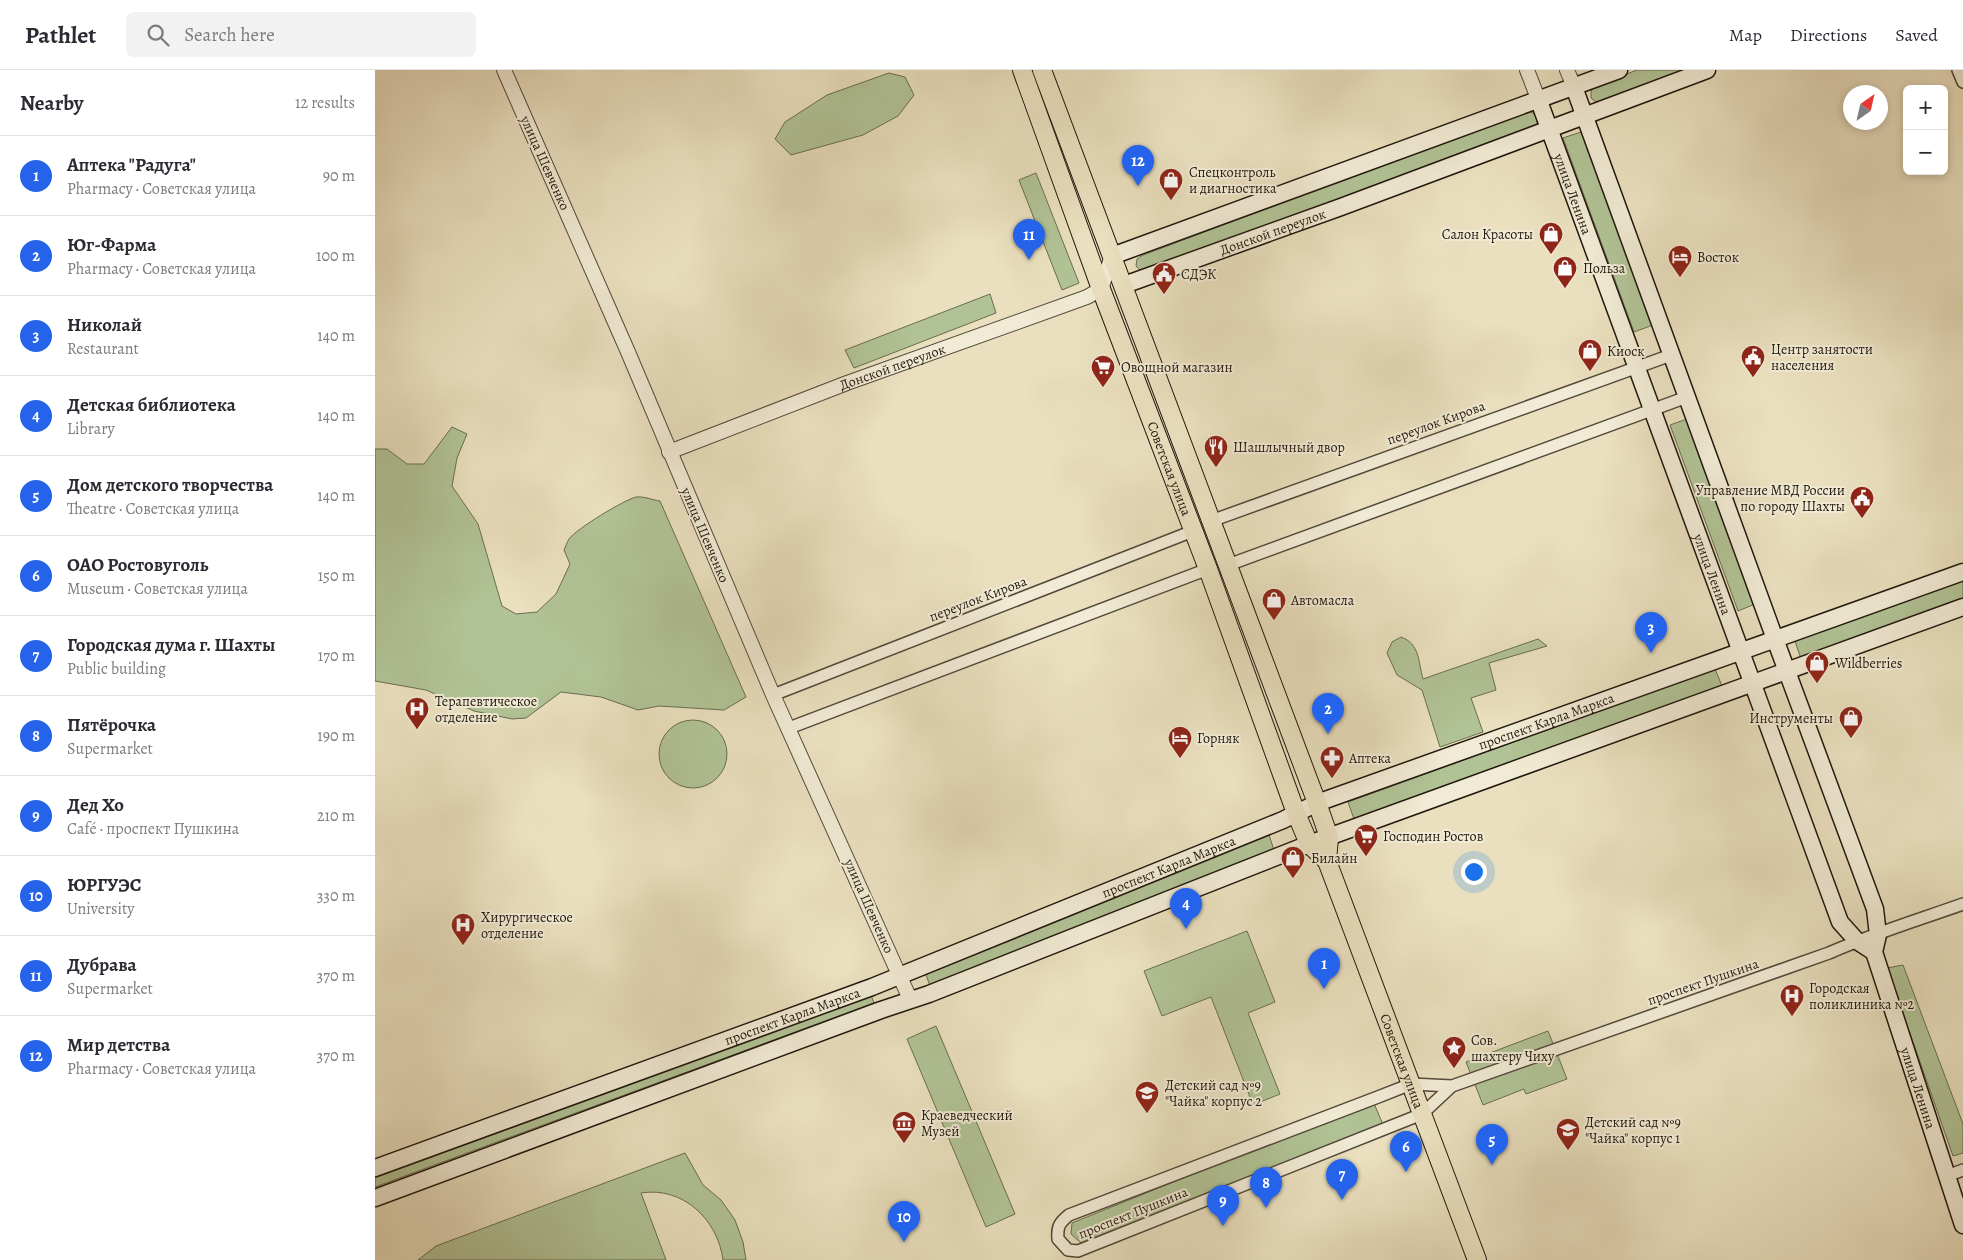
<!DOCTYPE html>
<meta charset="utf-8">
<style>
body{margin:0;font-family:Alegreya,serif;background:#f2f2f3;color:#2b2b33}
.controls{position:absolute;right:15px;top:15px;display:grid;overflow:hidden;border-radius:8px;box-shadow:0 2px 8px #0003}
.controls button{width:45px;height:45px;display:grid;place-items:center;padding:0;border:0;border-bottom:1px solid #e1e1e2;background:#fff;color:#2b2b33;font:25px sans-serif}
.compass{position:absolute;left:1468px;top:15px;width:45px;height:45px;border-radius:50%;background:#fff;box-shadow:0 2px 8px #0003;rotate:34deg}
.you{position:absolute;left:1098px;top:801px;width:18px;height:18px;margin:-12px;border:4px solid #fff;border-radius:50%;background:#1a73e8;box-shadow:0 0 0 8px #1a73e833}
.badge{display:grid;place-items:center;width:32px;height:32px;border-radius:50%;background:#2563eb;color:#fff;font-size:16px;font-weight:700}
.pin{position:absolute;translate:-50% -41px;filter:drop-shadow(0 1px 2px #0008)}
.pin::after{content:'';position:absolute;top:26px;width:18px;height:15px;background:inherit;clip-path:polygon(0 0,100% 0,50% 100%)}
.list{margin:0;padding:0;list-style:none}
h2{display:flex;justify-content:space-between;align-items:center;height:65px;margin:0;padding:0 20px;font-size:21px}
h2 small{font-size:16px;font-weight:400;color:#7c7c81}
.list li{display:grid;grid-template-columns:32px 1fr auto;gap:15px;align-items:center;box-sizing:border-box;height:80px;padding:0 20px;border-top:1px solid #e1e1e2}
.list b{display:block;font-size:19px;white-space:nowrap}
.list p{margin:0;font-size:16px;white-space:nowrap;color:#7c7c81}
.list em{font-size:16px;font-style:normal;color:#7c7c81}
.icon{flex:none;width:28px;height:28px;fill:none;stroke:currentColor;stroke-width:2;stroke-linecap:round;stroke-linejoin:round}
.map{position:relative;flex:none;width:1588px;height:1190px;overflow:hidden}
header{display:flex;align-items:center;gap:30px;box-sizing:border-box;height:70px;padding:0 25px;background:#fff;border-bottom:1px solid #e1e1e2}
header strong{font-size:24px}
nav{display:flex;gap:28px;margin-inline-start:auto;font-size:18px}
.search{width:350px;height:45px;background:#f2f2f3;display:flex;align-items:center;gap:12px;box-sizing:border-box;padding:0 18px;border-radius:8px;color:#7c7c81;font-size:19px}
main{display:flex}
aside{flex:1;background:#fff}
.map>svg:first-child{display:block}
.green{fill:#b1c396;stroke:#686d52}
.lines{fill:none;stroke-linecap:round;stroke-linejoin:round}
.minor-casing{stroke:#52493a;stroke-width:14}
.tertiary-casing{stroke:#52493a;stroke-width:16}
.secondary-casing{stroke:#20170d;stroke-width:19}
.primary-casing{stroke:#20170d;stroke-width:20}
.minor{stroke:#f1ebd5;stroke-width:11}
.tertiary{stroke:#f1ebd5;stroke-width:14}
.secondary{stroke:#f1ebd5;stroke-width:16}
.primary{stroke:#eae0bf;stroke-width:18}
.labels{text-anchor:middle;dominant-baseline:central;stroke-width:4;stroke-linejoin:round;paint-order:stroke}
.street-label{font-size:14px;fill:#20170d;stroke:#f1ebd5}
.poi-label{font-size:14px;fill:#20170d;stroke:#f1ebd5;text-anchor:start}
</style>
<header>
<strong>Pathlet</strong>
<div class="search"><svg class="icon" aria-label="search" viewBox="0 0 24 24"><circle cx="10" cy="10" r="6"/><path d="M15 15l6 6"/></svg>Search here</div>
<nav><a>Map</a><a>Directions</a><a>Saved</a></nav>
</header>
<main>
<aside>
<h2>Nearby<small>12 results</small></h2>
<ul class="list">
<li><span class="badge">1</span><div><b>Аптека &quot;Радуга&quot;</b><p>Pharmacy · Советская улица</p></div><em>90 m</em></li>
<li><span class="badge">2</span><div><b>Юг-Фарма</b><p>Pharmacy · Советская улица</p></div><em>100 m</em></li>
<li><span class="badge">3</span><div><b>Николай</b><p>Restaurant</p></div><em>140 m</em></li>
<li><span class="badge">4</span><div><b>Детская библиотека</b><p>Library</p></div><em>140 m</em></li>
<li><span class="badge">5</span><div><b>Дом детского творчества</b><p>Theatre · Советская улица</p></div><em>140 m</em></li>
<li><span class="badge">6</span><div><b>ОАО Ростовуголь</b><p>Museum · Советская улица</p></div><em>150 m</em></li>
<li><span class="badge">7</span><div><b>Городская дума г. Шахты</b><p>Public building</p></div><em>170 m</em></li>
<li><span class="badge">8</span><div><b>Пятёрочка</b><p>Supermarket</p></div><em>190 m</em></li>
<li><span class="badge">9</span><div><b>Дед Хо</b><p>Café · проспект Пушкина</p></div><em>210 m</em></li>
<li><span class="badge">10</span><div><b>ЮРГУЭС</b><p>University</p></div><em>330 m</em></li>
<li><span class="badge">11</span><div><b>Дубрава</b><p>Supermarket</p></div><em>370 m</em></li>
<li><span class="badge">12</span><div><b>Мир детства</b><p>Pharmacy · Советская улица</p></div><em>370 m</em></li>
</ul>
</aside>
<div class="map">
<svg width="1588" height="1190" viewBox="0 0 1588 1190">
<rect width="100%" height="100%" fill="#eae0bf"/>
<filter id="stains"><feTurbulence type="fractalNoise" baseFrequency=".004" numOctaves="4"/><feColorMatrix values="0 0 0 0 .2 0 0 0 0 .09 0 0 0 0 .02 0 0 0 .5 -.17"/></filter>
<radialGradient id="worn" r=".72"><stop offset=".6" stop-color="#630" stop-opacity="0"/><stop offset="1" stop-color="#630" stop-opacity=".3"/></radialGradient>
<!-- green -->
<g class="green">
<path d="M1262,0h58l-92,33 -7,-1 -5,-4v-7l5,-5z"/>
<path d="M514,3l16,4 9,18 -16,21 -35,19 -72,20 -16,-16 10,-17 42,-27z"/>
<path d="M1149,42h7l6,4v8l-7,7 -384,140 -6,-1 -4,-4 1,-7 6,-4z"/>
<path d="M1209,61l69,194 -19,7 -71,-194z"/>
<path d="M661,103l43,110 -17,7 -43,-110z"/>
<path d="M615,224l6,19 -142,55 -9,-18z"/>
<path d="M1312,349l68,185 -17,7 -68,-186z"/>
<path d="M77,357l15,7 -10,24 -5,28 26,38 24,82 14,8 21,-2 19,-18 14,-30 -6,-14c2,-4 3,-8 5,-11 7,-10 55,-39 67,-42 7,-1 17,3 24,4l86,196 -22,13 -65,-4 -21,4 -37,-13 -40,-5 -35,26 -14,1 -38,-8 -48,-21 -51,-9v-232h12l20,15h17z"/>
<path d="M1588,507v26l-162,56 -7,-21z"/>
<path d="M1026,567c19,7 17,24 22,42l115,-40 9,7 -58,17 7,27 -25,8 12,34 -43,15 -18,-57 -25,-15 -10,-22 5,-11z"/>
<path d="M1340,599l7,17 -368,133 -6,-17z"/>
<circle cx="318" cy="684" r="34"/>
<path d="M894,765l5,15 -344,136 -5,-14z"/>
<path d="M872,861l28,71 -27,11 32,81 -27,11 -42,-108 -49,19 -18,-45z"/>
<path d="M1528,895l60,159v29l-10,3 -66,-188z"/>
<path d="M496,925l3,8 -499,184v-9z"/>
<path d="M561,956l79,188 -29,13 -79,-188z"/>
<path d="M1173,961l19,48 -41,15 -2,-5 -41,16 -17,-43z"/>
<path d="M998,1031l11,26 -303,116 -10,-9 1,-11z"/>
<path d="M310,1083l18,32 18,15 14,20 8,22 3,18h-23c-5,-40 -40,-74 -82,-67l25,67h-248l18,-14z"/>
</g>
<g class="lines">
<defs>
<g id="minor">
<path d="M1583,0l5,12"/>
<path d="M836,451l460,-166"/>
<path d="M853,495l459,-168"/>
<path d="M398,625l420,-164"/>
<path d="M414,658l419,-159"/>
<path d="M1077,1016l-30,28 -344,137 -10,-1 -10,-11c-1,-12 1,-16 11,-24l309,-118 33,-13 41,2 377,-133c43,-19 89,-33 134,-49"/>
<path d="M1572,1106l16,-6"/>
</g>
<g id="tertiary">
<path d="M129,0l124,282 145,343 137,304"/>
<path d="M1152,0l12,31"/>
<path d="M1192,0l7,17"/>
<path id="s1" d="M294,382l178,-69 240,-86 14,-8 11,-33"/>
</g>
<g id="secondary">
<path id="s2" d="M1199,17l201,552 100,270 3,26 -4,17 89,273"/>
<path id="s3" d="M1164,31l301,821 17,19 17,11"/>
<path d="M737,186l507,-186"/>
<path id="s4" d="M749,215l217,-78 366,-137"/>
<path id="s5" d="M0,1098l497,-181 411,-167 34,-17 646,-231"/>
<path d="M0,1128l506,-188 48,-16 380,-150 654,-237"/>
</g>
<g id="primary">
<path id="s6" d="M647,0l79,219 107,280 88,244 13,31 18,17 150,399"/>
<path d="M667,0l275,733 12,34 -2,24"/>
</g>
</defs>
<!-- minor casing -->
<use href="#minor" class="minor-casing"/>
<!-- tertiary casing -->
<use href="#tertiary" class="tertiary-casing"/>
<!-- secondary casing -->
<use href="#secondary" class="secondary-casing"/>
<!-- primary casing -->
<use href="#primary" class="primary-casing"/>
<!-- minor -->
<use href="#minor" class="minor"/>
<!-- tertiary -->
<use href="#tertiary" class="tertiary"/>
<!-- secondary -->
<use href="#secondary" class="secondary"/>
<!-- primary -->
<use href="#primary" class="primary"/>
</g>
<!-- icons -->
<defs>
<symbol id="shop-pin" viewBox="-11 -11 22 30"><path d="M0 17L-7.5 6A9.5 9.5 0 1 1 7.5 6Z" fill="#8f2418" stroke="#f1ebd5"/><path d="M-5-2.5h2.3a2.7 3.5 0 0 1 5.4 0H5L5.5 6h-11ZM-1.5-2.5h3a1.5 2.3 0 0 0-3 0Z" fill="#fff"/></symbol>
<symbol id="hotel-pin" viewBox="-11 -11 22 30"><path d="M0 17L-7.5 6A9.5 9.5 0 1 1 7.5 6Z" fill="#8f2418" stroke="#f1ebd5"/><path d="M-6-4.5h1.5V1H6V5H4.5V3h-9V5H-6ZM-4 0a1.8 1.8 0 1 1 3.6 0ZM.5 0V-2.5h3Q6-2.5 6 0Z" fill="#fff"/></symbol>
<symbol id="civic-pin" viewBox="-11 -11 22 30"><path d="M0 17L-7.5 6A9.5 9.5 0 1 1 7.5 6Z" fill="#8f2418" stroke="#f1ebd5"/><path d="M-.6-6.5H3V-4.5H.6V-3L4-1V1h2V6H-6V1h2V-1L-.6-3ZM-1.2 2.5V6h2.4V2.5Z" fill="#fff"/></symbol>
<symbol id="supermarket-pin" viewBox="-11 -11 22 30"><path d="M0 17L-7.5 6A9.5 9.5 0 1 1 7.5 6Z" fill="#8f2418" stroke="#f1ebd5"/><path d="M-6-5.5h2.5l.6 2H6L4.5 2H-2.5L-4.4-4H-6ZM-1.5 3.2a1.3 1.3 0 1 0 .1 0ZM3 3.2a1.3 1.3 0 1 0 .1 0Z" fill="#fff"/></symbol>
<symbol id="restaurant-pin" viewBox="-11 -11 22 30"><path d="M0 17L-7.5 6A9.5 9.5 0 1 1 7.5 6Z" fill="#8f2418" stroke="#f1ebd5"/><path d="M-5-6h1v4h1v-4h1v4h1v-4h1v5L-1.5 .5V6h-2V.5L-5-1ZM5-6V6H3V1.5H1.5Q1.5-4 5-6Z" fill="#fff"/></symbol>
<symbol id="hospital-pin" viewBox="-11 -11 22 30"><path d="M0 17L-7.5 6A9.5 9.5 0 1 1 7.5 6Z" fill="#8f2418" stroke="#f1ebd5"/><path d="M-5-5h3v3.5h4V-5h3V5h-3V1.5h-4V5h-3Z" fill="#fff"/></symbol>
<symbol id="pharmacy-pin" viewBox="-11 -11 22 30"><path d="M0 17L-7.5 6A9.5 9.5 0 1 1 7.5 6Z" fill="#8f2418" stroke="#f1ebd5"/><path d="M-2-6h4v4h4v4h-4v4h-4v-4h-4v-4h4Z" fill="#fff"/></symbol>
<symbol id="sight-pin" viewBox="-11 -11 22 30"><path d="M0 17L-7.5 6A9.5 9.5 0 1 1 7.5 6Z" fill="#8f2418" stroke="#f1ebd5"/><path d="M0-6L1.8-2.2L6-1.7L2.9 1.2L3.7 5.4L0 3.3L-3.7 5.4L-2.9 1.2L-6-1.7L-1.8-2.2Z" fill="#fff"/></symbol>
<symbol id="school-pin" viewBox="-11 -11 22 30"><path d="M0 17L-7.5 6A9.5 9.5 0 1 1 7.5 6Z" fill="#8f2418" stroke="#f1ebd5"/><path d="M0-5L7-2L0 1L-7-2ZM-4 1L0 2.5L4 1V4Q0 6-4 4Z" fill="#fff"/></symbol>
<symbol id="museum-pin" viewBox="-11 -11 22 30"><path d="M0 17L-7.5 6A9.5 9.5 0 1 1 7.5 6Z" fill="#8f2418" stroke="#f1ebd5"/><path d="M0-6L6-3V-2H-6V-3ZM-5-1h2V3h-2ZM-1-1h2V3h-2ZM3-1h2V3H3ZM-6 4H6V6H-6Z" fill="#fff"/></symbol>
</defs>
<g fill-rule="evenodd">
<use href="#shop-pin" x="782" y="96" width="28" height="38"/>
<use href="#shop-pin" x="1162" y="150" width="28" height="38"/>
<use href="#hotel-pin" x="1291" y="173" width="28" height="38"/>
<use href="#shop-pin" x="1176" y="184" width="28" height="38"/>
<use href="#civic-pin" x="775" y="190" width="28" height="38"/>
<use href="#shop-pin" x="1201" y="267" width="28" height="38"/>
<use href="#civic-pin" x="1364" y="273" width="28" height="38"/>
<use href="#supermarket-pin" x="714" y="283" width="28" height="38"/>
<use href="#restaurant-pin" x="827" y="363" width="28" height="38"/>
<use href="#civic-pin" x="1473" y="414" width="28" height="38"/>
<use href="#shop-pin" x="885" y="516" width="28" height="38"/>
<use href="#shop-pin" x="1428" y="579" width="28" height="38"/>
<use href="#hospital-pin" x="28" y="625" width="28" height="38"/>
<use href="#shop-pin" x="1462" y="634" width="28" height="38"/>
<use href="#hotel-pin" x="791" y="654" width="28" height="38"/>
<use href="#pharmacy-pin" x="943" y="674" width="28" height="38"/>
<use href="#supermarket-pin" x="977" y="752" width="28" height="38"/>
<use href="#shop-pin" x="904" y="774" width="28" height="38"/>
<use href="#hospital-pin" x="74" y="841" width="28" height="38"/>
<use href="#hospital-pin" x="1403" y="912" width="28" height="38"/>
<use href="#sight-pin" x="1065" y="964" width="28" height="38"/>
<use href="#school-pin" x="758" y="1009" width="28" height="38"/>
<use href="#museum-pin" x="515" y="1039" width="28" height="38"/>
<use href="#school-pin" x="1179" y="1046" width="28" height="38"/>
</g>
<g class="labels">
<!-- street labels -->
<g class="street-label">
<text transform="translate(170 93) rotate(66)">улица Шевченко</text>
<text stroke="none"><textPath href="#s3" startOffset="99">улица Ленина</textPath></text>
<text stroke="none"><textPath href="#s4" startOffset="158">Донской переулок</textPath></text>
<text stroke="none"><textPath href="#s1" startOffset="239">Донской переулок</textPath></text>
<text transform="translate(1061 353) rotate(-20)">переулок Кирова</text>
<text stroke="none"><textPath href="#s6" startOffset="425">Советская улица</textPath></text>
<text transform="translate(330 465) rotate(67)">улица Шевченко</text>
<text stroke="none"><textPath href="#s3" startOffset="504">улица Ленина</textPath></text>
<text transform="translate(603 529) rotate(-21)">переулок Кирова</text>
<text stroke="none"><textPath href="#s5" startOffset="1254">проспект Карла Маркса</textPath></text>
<text stroke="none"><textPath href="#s5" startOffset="849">проспект Карла Маркса</textPath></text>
<text transform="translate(494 836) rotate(66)">улица Шевченко</text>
<text transform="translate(1328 912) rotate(-19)">проспект Пушкина</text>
<text stroke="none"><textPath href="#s5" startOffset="444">проспект Карла Маркса</textPath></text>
<text stroke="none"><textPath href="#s6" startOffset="1064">Советская улица</textPath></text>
<text stroke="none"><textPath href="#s2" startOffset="1062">улица Ленина</textPath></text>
<text transform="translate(758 1143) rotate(-22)">проспект Пушкина</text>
</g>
<!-- poi labels -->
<g class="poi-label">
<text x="814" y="102">Спецконтроль<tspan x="814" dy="16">и диагностика</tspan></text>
<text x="1158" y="164" text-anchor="end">Салон Красоты</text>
<text x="1322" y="187">Восток</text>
<text x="1208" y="198">Польза</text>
<text x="806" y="204">СДЭК</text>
<text x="1396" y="279">Центр занятости<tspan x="1396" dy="16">населения</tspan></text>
<text x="1232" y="281">Киоск</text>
<text x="746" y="297">Овощной магазин</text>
<text x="858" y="377">Шашлычный двор</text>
<text x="1470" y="420" text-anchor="end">Управление МВД России<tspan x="1470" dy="16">по городу Шахты</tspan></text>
<text x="916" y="530">Автомасла</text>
<text x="1460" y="593">Wildberries</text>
<text x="60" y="631">Терапевтическое<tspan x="60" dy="16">отделение</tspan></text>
<text x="1458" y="648" text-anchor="end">Инструменты</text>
<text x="822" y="668">Горняк</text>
<text x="974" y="688">Аптека</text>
<text x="1008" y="766">Господин Ростов</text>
<text x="936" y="788">Билайн</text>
<text x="106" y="847">Хирургическое<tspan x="106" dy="16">отделение</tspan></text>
<text x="1434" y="918">Городская<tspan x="1434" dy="16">поликлиника №2</tspan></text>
<text x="1096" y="970">Сов.<tspan x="1096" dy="16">шахтеру Чиху</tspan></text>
<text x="790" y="1015">Детский сад №9<tspan x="790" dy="16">"Чайка" корпус 2</tspan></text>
<text x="546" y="1045">Краеведческий<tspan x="546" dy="16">Музей</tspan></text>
<text x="1210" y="1052">Детский сад №9<tspan x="1210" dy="16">"Чайка" корпус 1</tspan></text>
</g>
</g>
<rect width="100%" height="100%" filter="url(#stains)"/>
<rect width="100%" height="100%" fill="url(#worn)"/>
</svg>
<div class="controls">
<button>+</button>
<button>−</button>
</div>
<svg class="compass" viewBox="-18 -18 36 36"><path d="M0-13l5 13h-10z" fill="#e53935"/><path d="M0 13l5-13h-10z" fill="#7c7c81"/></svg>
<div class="you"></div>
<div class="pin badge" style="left:949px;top:919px">1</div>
<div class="pin badge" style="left:953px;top:664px">2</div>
<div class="pin badge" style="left:1276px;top:583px">3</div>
<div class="pin badge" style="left:811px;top:859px">4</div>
<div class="pin badge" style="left:1117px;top:1095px">5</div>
<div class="pin badge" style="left:1031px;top:1102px">6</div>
<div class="pin badge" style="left:967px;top:1130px">7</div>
<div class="pin badge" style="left:891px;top:1138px">8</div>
<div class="pin badge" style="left:848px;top:1156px">9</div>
<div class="pin badge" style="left:529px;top:1172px">10</div>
<div class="pin badge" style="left:654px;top:190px">11</div>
<div class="pin badge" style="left:763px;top:116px">12</div>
</div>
</main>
